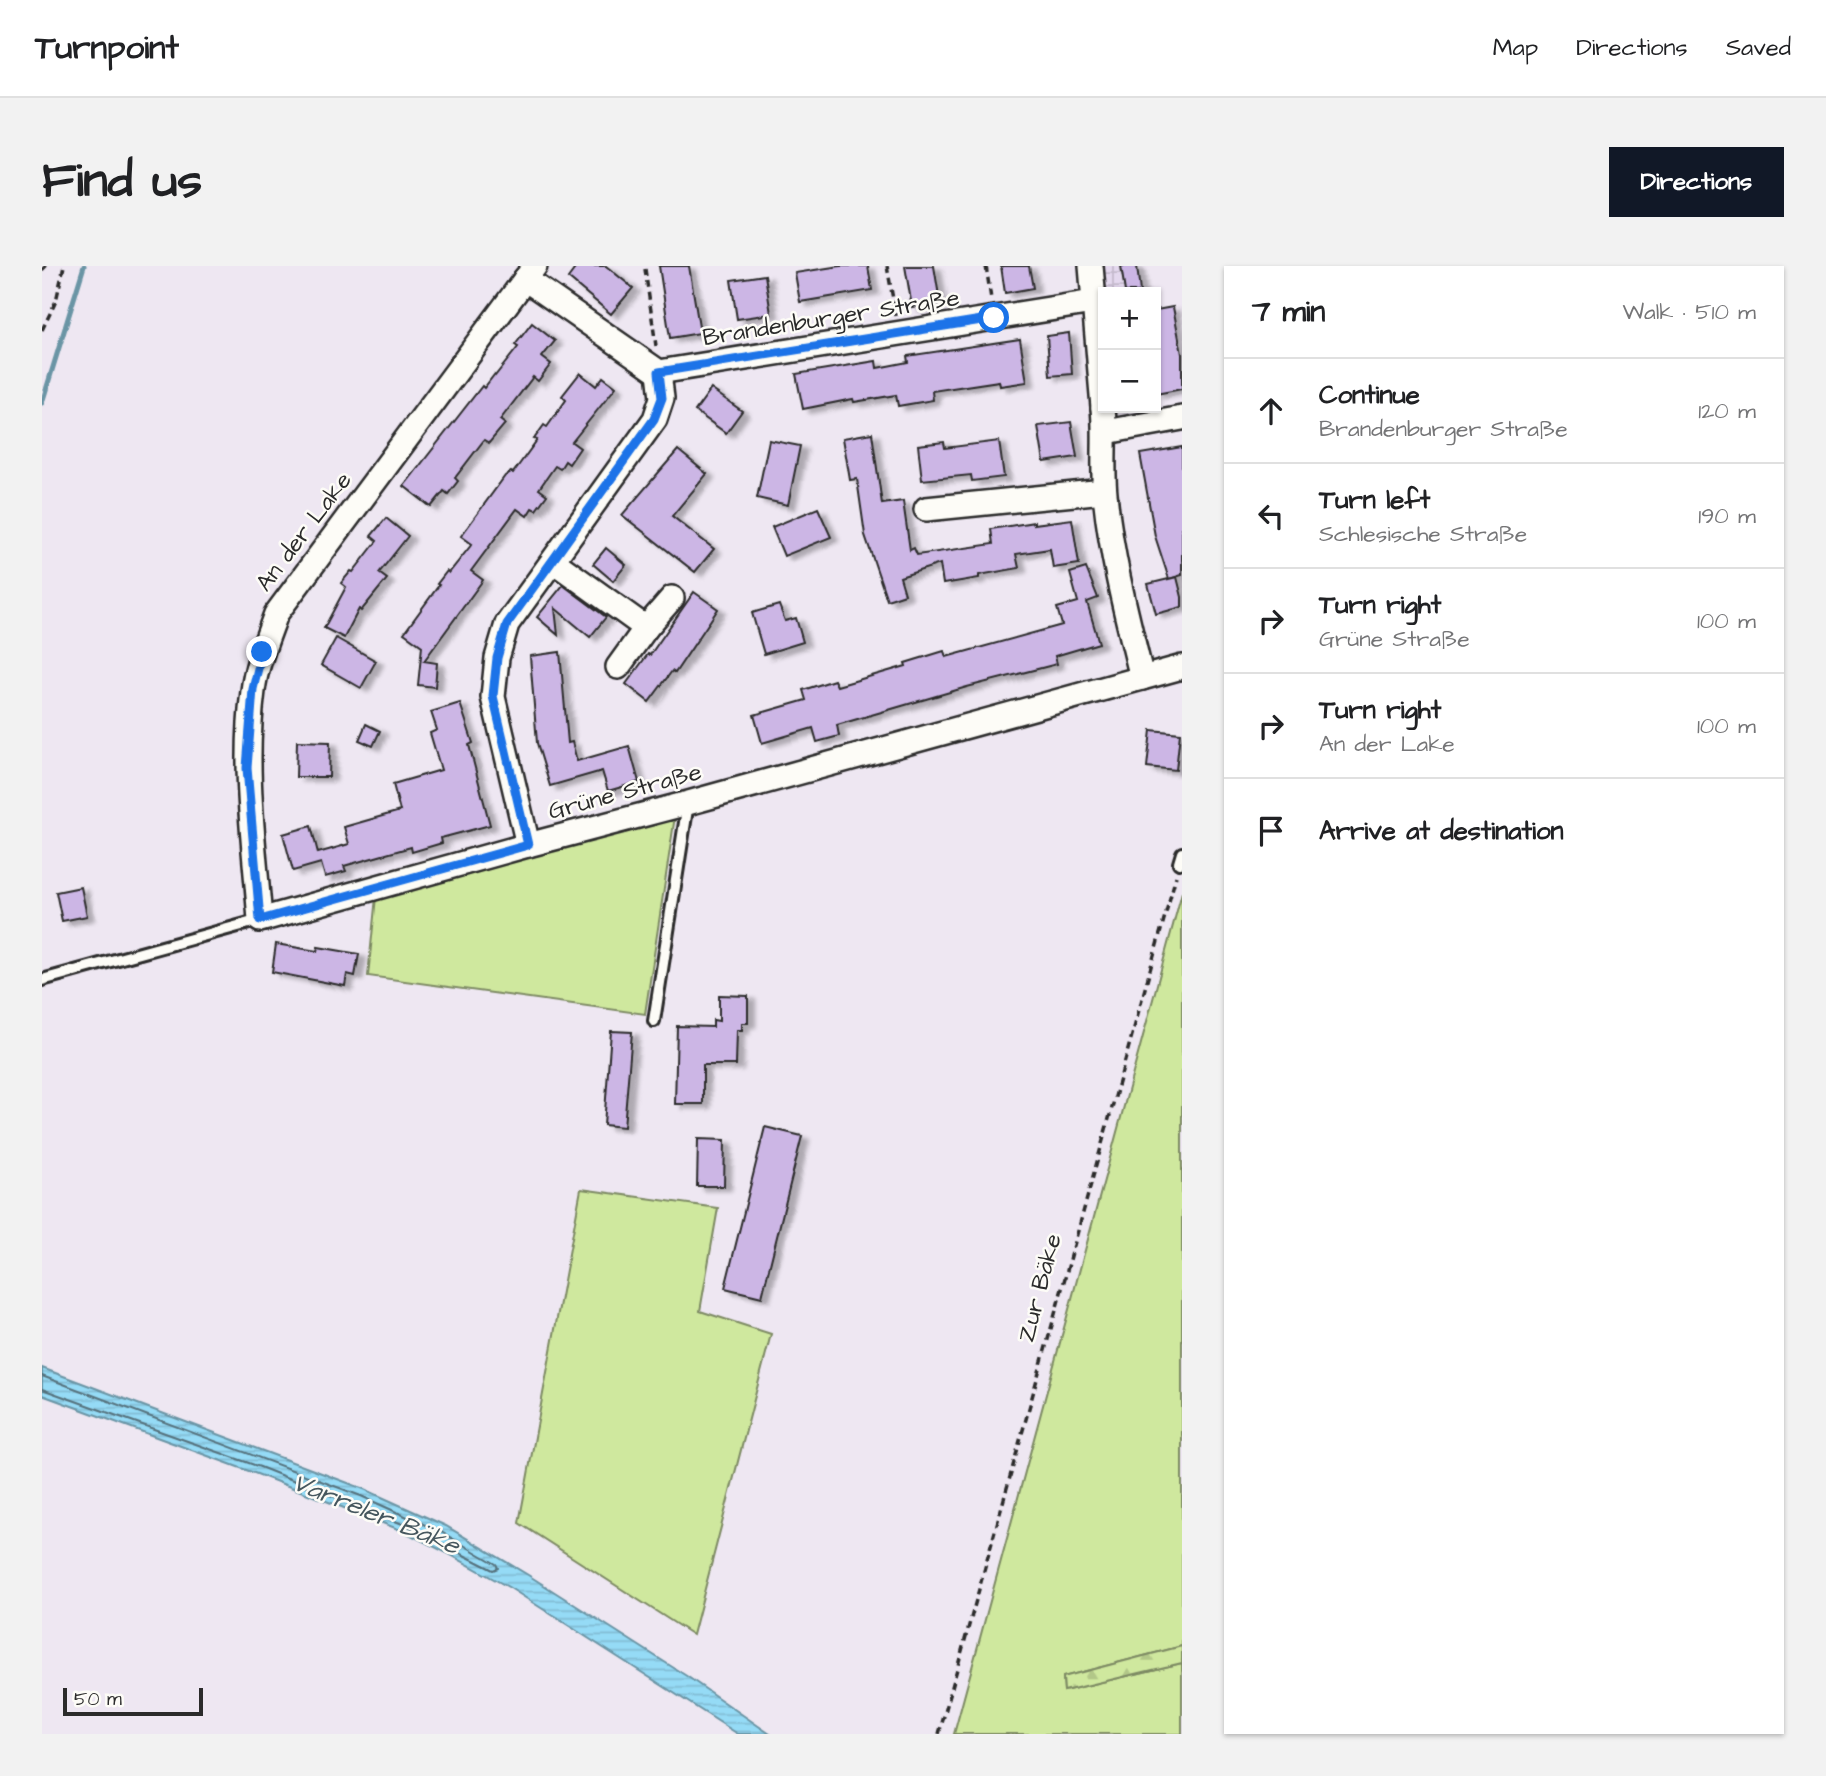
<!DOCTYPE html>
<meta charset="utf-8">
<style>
body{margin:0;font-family:"Architects Daughter",sans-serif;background:#f2f2f2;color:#202124}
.controls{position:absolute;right:21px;top:21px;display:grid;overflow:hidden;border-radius:0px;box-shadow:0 2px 5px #0004}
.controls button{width:63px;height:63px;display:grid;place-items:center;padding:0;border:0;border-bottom:2px solid #e0e0e0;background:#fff;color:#202124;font:35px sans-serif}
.scale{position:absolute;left:21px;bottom:18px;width:140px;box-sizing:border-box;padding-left:7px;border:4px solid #2b2b2b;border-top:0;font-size:19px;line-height:24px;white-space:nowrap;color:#2b2b2b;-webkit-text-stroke:5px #fdfcf7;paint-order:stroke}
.stop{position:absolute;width:21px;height:21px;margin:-16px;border:5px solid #1a73e8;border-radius:50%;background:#fff}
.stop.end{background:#1a73e8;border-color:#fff;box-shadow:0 2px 7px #0008}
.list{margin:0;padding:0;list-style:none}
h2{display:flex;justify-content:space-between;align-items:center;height:91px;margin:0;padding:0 28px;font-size:30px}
h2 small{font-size:23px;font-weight:400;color:#757577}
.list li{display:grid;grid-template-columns:46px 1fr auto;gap:21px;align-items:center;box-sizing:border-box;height:105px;padding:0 28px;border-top:2px solid #e0e0e0}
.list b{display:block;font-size:26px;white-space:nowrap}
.list p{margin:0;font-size:23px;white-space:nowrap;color:#757577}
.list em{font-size:23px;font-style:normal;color:#757577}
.icon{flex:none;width:38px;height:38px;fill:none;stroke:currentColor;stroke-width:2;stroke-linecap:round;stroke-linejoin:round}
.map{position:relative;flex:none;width:1140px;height:1468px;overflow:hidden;border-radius:0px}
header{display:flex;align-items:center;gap:42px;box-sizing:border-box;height:98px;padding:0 35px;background:#fff;border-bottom:2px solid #e0e0e0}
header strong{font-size:33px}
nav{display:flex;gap:38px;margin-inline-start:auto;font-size:24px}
.intro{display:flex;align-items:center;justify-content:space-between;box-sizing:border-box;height:168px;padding:0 42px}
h1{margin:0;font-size:49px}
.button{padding:18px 32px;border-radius:0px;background:#111827;color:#fff;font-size:24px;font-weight:700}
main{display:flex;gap:42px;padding:0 42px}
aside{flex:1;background:#fff;border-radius:0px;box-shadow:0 2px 5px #0004}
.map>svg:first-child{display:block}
.industrial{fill:url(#industrial-grid)}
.green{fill:#cfe89e;stroke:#7d8a64;stroke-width:2}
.forest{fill:url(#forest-firs);stroke:#7d8a64;stroke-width:2}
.water{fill:url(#water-rules);stroke:#6b95a5;stroke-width:2}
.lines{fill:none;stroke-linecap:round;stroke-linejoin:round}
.shore{stroke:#55717c;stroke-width:2}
.stream{stroke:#6b95a5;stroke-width:5}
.building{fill:#ccb6e5;stroke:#2b2b2b;stroke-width:2;filter:url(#shadow)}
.lane-casing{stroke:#2b2b2b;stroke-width:16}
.street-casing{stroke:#2b2b2b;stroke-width:28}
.path{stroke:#2b2b2b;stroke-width:3.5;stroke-dasharray:7 5;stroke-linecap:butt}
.lane{stroke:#fdfcf7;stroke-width:10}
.street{stroke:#fdfcf7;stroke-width:23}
.route{stroke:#1a73e8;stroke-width:9}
.labels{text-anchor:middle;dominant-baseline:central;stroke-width:5;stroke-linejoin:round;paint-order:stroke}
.street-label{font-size:24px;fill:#2b2b2b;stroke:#fdfcf7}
.water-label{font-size:26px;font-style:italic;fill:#46575e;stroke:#fdfcf7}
</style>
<header>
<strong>Turnpoint</strong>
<nav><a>Map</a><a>Directions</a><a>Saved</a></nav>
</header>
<div class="intro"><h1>Find us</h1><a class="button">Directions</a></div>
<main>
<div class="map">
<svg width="1140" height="1468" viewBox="0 0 1140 1468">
<defs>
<pattern id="industrial-grid" width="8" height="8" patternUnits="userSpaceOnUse" patternTransform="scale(1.75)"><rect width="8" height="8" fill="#e4d8ee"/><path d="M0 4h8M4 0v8" fill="none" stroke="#c4bacc"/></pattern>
<pattern id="forest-firs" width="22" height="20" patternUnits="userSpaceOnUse" patternTransform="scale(1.75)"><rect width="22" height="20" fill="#cfe89e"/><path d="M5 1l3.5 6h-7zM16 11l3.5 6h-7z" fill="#b2c788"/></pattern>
<pattern id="water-rules" width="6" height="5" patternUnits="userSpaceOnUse" patternTransform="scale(1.75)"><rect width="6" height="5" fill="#95dbf6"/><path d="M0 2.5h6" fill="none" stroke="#81bcd3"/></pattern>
<filter id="shadow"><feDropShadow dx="7" dy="4" stdDeviation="2" flood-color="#0004"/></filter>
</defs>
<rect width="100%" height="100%" fill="#eee7f2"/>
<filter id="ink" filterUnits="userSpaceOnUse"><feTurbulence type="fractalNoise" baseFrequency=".0143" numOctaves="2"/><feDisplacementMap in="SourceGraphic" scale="14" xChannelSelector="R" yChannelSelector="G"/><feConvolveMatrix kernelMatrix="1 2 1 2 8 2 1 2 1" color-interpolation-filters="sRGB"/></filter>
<g filter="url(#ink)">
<!-- industrial -->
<path class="industrial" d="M1058,0h36l4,26h-37z"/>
<!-- green -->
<g class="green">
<path d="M633,550l-30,198 -277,-38 8,-79z"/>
<path d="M1140,626v754l-119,31 1,14 118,-28v71h-228z"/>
<path d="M539,923l137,19 -18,103 71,23 -78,301 -174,-112z"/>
</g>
<!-- forest -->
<path class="forest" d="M1140,1380v17l-118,28 -1,-14z"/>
<!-- water -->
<path class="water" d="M0,1102l322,121 82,37 82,49 160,102 82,57h-32l-228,-146 -63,-35 -44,-22 -146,-57 -215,-79z"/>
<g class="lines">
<!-- shore -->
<path class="shore" d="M0,1110l319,120 82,37 53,31 2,4 -5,2 -88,-45 -145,-58 -218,-78"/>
<!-- stream -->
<path class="stream" d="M0,137l42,-137"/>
</g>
<!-- building -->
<g class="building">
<path d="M535,0h29l27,22 -22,26 -43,-36z"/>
<path d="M617,0h30l11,67 -30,5z"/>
<path d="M798,0h28l4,24 -72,12 -5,-29z"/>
<path d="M863,0h29l6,36 -28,5z"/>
<path d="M959,0h28l4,22 -28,5z"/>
<path d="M1079,0h16l3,26h-15z"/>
<path d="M723,9l6,39 -34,5 -6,-39z"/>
<path d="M1131,41l9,47v35l-26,5v-84z"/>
<path d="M490,57l23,18 -13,16 9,7 -13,17 -5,-4 -33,43 5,4 -16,19 -5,-3 -29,38 3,3 -10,13 -4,-3 -13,16 -27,-21 78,-100 2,2 10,-13 1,1 23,-29 -3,-2z"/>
<path d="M1027,67l3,41 -22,2 -3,-40z"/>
<path d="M978,73l7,43 -27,4 -1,-5 -67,10 1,9 -35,6 -2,-11 -42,7 -1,-3 -50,10 -7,-35 80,-13 1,7 31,-6 -1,-6z"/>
<path d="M538,107l16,13 7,-9 13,10 -44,55 8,6 -11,16 -4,-3 -5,8 -5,-3 -16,23 8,6 -11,15 -4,-2 -5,8 -10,-7 -46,62 12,9 -59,81 13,2 -2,24 -17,-2 4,-39 -18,-13 35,-48 -2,-1 10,-13 2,2 23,-29 -11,-8 44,-60 6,-4 2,1 24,-33 -3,-1 10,-14 3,2 19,-27 -4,-4z"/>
<path d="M669,123l31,22 -16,22 -31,-22z"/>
<path d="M1029,156l6,35 -33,5 -6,-36z"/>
<path d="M830,167l10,71 21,-3 7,49 4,-2 3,7 76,-11 -2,-15 43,-7v2l38,-5 7,45 -26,4 -3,-19 -34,5 3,14 -40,7v3l-36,6 -3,-20 -40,13 5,17 -18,6 -22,-65 -8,-56 -7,1 -7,-42z"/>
<path d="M727,174l31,6 -12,59 -31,-7z"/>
<path d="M957,175l5,36 -32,4 -1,-6 -49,5 -4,-35 26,-3 1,6z"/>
<path d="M1140,181v128l-13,4 -14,-43 -15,-82z"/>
<path d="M636,184l29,24 -35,42 42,33 -19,23 -73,-57z"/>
<path d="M776,242l13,29 -47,19 -12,-29z"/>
<path d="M344,252l22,18 -29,37 8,6 -26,32 -2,-2 -15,29 -20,-10 22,-41 -5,-4 10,-12 2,1 24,-31 -6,-5z"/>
<path d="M564,282l20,17 -13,16 -20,-17z"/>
<path d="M1044,302l12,30 -11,4 12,41 -44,13 2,8 -90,23 -130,38 2,11 -22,6 -4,-14 -51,15 -8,-28 52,-15 -3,-10 31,-10 3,6 69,-20 -1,-3 39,-12 2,6 116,-32 -5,-17 21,-6 -8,-29z"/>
<path d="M1135,311l5,20v10l-26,7 -8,-30z"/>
<path d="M521,319l43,32 -16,20 -35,-29 3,27 -21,-18z"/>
<path d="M652,326l24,17 -43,64 -3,-2 -23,31 -23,-18 22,-30 2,1z"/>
<path d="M737,339l6,16 11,-3 7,24 -39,12 -12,-41z"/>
<path d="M294,372l40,23 -15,27 -40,-23z"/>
<path d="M518,386l8,91 4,-1 5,19 52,-15 10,36 -31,9 -6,-20 -52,15 -13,-43 -7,-87z"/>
<path d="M418,437l13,40 -4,2 21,80 -49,13 1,5 -30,9 -1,-5 -67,19 2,5 -21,6 -4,-14 -28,8 -10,-37 28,-8 7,27 31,-9 -5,-17 56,-16 -7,-27 48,-14 -11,-37 7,-3 -6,-18z"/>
<path d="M324,458l14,7 -7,15 -14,-6z"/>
<path d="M1109,464l29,3 -4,37 -29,-3z"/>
<path d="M255,475l33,1 -1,35h-33z"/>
<path d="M39,621l6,29 -25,5 -6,-29z"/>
<path d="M234,678l41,7 1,-4 41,7 -4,22 -8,-2 -2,12 -73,-14z"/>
<path d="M677,729l29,1v27h-6v7h-5l-1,35h-33v39h-28l2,-78 36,1v-7l6,1z"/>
<path d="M569,765l21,1 -8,95 -20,-2z"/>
<path d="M723,861l37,9 -40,161 -37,-9z"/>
<path d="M656,873l27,1 -1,46h-27z"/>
</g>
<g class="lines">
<defs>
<g id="lane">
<path d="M1137,597l3,-10"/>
<path d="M0,714l218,-60"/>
<path d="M612,755l34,-218"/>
</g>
<g id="street">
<path d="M493,0l-259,348c-9,25 -20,51 -23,77 -10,77 1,152 7,229l268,-75 160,-42 494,-136"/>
<path d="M1049,0l12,141"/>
<path d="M483,13l134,93 434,-70"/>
<path d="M1061,142c3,28 -1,57 2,86 6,62 22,123 37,184"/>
<path d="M1064,166l76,-14"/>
<path d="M884,243l178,-18"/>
<path d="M511,295l93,67 -28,39"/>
<path d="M604,362l26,-30"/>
<path d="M486,579l-35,-148 4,-39 10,-34 148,-205 7,-21 -3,-26"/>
</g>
</defs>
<!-- lane casing -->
<use href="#lane" class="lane-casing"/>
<!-- street casing -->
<use href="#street" class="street-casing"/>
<!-- path -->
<g class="path">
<path d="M845,0l9,50"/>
<path d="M944,0l5,33"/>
<path d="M603,3l11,77"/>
<path d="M0,4l4,-4"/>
<path d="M0,64l14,-29 8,-35"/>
<path d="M897,1468l237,-858"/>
</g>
<!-- lane -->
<use href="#lane" class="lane"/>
<!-- street -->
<use href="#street" class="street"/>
</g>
</g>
<g class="lines" filter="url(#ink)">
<!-- route -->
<path class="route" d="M220,386l-9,37 -6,79 13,152 268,-75 -35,-149 4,-38 10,-34 147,-205 8,-21 -3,-26 335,-54"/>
</g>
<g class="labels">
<!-- street labels -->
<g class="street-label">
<text transform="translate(789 52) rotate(-9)">Brandenburger Straße</text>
<text transform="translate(262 266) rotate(-53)">An der Lake</text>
<text transform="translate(583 526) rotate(-15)">Grüne Straße</text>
<text transform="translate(998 1022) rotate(-75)">Zur Bäke</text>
</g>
<!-- water labels -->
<g class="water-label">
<text transform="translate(334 1248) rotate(22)">Varreler Bäke</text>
</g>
</g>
</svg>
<div class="controls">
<button>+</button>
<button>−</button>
</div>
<div class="scale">50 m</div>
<div class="stop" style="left:952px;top:52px"></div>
<div class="stop end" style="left:220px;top:386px"></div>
</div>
<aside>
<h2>7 min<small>Walk · 510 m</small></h2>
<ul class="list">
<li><svg class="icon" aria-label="ahead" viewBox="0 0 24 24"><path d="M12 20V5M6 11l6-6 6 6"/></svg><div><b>Continue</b><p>Brandenburger Straße</p></div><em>120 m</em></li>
<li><svg class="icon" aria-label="left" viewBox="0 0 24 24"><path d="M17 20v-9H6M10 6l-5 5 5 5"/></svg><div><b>Turn left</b><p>Schlesische Straße</p></div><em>190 m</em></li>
<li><svg class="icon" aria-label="right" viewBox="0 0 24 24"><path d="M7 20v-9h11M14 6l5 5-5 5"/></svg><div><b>Turn right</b><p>Grüne Straße</p></div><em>100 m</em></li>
<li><svg class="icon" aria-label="right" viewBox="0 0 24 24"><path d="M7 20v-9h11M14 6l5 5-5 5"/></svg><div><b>Turn right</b><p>An der Lake</p></div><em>100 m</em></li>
<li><svg class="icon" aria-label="arrive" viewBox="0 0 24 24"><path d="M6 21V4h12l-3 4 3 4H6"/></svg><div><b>Arrive at destination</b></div></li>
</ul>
</aside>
</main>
